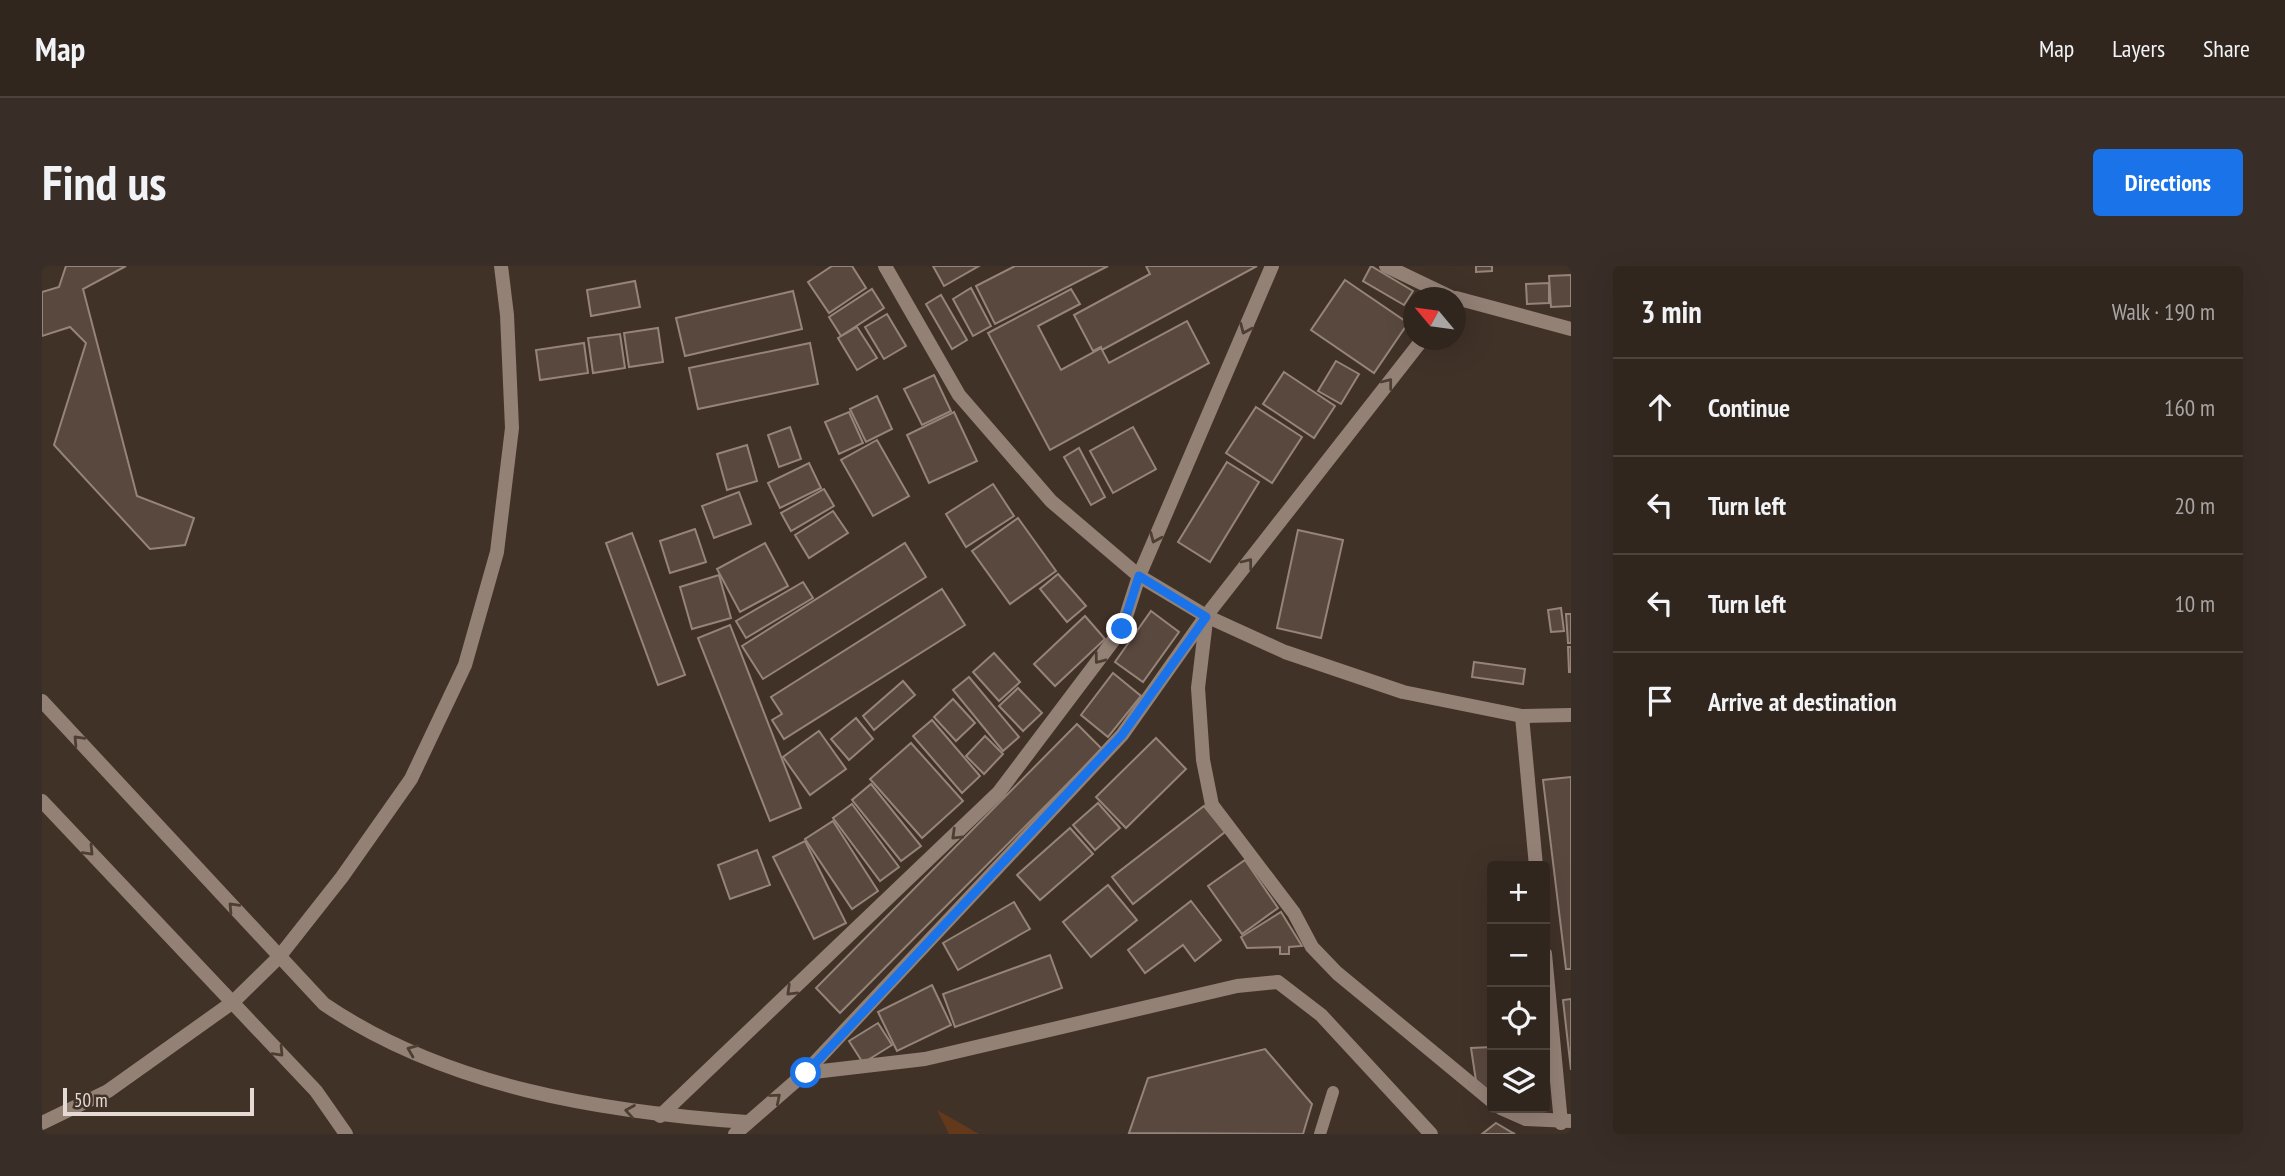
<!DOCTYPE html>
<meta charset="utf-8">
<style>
body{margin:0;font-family:"PT Sans Narrow",sans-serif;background:#392e27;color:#f1f3f6}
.controls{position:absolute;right:21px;bottom:21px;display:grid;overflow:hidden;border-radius:7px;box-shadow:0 7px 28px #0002}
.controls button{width:63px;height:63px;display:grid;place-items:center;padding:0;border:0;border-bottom:2px solid #4c433c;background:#31261e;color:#f1f3f6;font:35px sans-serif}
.compass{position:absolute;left:1361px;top:21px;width:63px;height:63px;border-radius:50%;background:#31261e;box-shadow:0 7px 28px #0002;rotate:299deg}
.scale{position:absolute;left:21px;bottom:18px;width:191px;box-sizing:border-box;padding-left:7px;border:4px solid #e5dad4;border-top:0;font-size:19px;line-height:24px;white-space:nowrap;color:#e5dad4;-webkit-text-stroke:5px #413228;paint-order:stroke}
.stop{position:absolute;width:21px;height:21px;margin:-16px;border:5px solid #1a73e8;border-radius:50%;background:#fff}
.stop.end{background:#1a73e8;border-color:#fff;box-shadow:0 2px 7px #0008}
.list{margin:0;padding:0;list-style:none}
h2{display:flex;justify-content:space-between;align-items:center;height:91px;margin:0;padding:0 28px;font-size:30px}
h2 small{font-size:23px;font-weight:400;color:#a8a5a4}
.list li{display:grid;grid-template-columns:46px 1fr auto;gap:21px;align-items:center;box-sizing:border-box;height:98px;padding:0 28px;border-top:2px solid #4c433c}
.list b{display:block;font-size:26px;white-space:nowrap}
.list em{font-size:23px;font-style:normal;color:#a8a5a4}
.icon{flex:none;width:38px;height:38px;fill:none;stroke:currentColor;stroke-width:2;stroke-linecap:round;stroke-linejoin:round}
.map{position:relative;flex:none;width:1529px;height:868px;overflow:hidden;border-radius:7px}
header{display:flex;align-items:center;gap:42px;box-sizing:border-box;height:98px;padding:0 35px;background:#31261e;border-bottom:2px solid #4c433c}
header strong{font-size:33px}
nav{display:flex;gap:38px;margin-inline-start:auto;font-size:24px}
.intro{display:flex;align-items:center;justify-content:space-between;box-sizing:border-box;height:168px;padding:0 42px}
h1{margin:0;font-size:49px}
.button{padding:18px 32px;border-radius:7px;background:#1a73e8;color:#fff;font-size:24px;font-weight:700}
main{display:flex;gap:42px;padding:0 42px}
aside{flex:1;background:#31261e;border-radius:7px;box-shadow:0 7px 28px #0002}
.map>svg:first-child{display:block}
.green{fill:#64391b}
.building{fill:#59483e;stroke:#968478;stroke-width:2}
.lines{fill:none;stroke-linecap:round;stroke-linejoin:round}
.service{stroke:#948176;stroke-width:12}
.minor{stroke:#948176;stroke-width:14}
.oneway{stroke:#4d3e34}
.route{stroke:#1a73e8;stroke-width:9}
</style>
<header>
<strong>Map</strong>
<nav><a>Map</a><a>Layers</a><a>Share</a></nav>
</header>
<div class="intro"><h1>Find us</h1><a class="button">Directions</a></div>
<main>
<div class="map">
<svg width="1529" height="868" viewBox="0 0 1529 868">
<rect width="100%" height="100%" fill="#413228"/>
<!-- green -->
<path class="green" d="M895,844l42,24h-30z"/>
<!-- building -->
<g class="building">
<path d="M24,0h60l-43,23 54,207 57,22 -9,27 -35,4 -96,-104 32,-102 -16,-16 -28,9v-44l17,-5z"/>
<path d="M790,0h20l14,22 -37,25 -21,-31z"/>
<path d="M891,0h46l-35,20z"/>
<path d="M973,0h93l-113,58 -19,-38z"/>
<path d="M1104,0h111l-155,84 -1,-3 -8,4 -19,-36 76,-41z"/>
<path d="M1329,0l42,25 -9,14 -41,-24z"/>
<path d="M1434,0h16v5l-16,1z"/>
<path d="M1529,9v31l-20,1 -2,-31z"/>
<path d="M1303,14l63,43 -34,50 -63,-43z"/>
<path d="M593,15l5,26 -49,9 -4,-26z"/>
<path d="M1507,17v20l-22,1 -1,-20z"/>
<path d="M929,22l20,38 -18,10 -20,-37z"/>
<path d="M830,23l12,19 -43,28 -12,-19z"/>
<path d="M1029,23l9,15 -42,22 23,44 40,-22 8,15 78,-42 22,42 -159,87 -62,-117z"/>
<path d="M751,25l9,38 -117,27 -9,-38z"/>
<path d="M899,29l26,45 -15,9 -26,-45z"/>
<path d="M845,48l19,32 -22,13 -19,-32z"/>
<path d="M815,61l20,31 -20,12 -19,-32z"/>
<path d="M616,62l5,34 -34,5 -5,-34z"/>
<path d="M578,68l5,34 -32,5 -5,-35z"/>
<path d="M542,77l4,30 -48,7 -4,-30z"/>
<path d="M768,77l8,41 -120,25 -9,-41z"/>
<path d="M1294,95l23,13 -18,30 -23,-13z"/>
<path d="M1242,106l51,34 -21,32 -51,-34z"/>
<path d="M892,109l17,36 -29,14 -18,-36z"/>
<path d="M835,130l15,33 -26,13 -16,-33z"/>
<path d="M1214,141l46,30 -30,46 -46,-30z"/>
<path d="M807,146l14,31 -24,11 -14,-32z"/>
<path d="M912,146l23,49 -48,22 -22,-48z"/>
<path d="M748,161l11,32 -22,8 -11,-32z"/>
<path d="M1091,161l23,42 -43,24 -23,-42z"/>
<path d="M835,174l32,56 -36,20 -32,-56z"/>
<path d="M705,179l10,36 -30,9 -10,-36z"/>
<path d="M1037,182l26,49 -14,8 -27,-48z"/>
<path d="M1185,196l32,20 -49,80 -32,-20z"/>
<path d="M767,197l12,25 -41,20 -12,-25z"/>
<path d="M951,218l21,32 -48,31 -20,-33z"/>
<path d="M782,223l10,17 -43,25 -10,-18z"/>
<path d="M697,226l12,32 -37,14 -12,-32z"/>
<path d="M791,245l15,22 -39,25 -14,-23z"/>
<path d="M976,252l38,53 -46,33 -38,-53z"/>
<path d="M653,263l11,33 -36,11 -10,-32z"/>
<path d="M1256,264l45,10 -22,98 -44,-10z"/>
<path d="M590,267l53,142 -27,10 -52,-142z"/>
<path d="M723,277l23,43 -48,26 -23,-43z"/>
<path d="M863,277l21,34 -163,102 -21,-33z"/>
<path d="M1016,308l28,32 -19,16 -27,-33z"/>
<path d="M677,309l12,43 -39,11 -12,-42z"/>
<path d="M761,316l10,16 -67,40 -10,-17z"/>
<path d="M900,323l23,36 -181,114 -12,-19 10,-6 -11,-17z"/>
<path d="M1519,342l3,23 -13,1 -3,-22z"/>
<path d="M1109,345l28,21 -36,50 -28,-20z"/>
<path d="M1524,348h5v29h-3z"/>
<path d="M1043,350l20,23 -50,47 -21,-22z"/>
<path d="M688,359l71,183 -31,13 -72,-183z"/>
<path d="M1526,381h3v25h-2z"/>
<path d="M952,387l26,29 -21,19 -26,-29z"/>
<path d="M1432,396l51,7 -2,15 -51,-7z"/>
<path d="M1071,407l28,23 -33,41 -27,-22z"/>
<path d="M927,411l50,60 -16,14 -50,-61z"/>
<path d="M861,415l12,14 -41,35 -11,-14z"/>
<path d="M976,422l24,25 -19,18 -24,-25z"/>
<path d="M911,433l22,24 -19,18 -22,-24z"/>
<path d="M814,452l17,21 -24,21 -18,-21z"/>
<path d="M890,454l48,56 -18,17 -49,-57z"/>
<path d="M1035,458l25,25 -262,264 -24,-25z"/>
<path d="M777,465l27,38 -36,26 -27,-38z"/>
<path d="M943,470l18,18 -19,20 -18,-18z"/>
<path d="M1114,472l30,31 -60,59 -30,-31z"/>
<path d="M869,477l52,58 -41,37 -52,-59z"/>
<path d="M1529,511v192h-5l-23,-189z"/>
<path d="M829,518l50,62 -20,15 -49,-61z"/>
<path d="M1056,537l22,25 -25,22 -22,-25z"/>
<path d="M810,538l47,63 -19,14 -47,-63z"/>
<path d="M1162,540l21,26 -92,72 -21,-27z"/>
<path d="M791,555l45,70 -26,18 -47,-70z"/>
<path d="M1028,562l23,26 -53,46 -23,-25z"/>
<path d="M763,575l41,82 -32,16 -41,-82z"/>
<path d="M715,584l13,35 -40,14 -12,-34z"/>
<path d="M1203,594l33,48 -36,26 -34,-48z"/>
<path d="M1066,619l29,35 -46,37 -28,-35z"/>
<path d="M1149,635l30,39 -26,21 -12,-16 -38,28 -17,-23z"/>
<path d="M972,636l16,27 -72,41 -15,-27z"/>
<path d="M1239,646l21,34 -13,1v7h-9v-7l-33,1 -6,-11z"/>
<path d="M1008,689l12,33 -107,39 -12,-33z"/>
<path d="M890,719l19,40 -54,26 -19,-39z"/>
<path d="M1529,733v71l-8,-70z"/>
<path d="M836,757l14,22 -29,18 -14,-22z"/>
<path d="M1450,781v40l-8,3 -8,-9 -5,-33z"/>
<path d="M1223,783l47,55 -9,30 -174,-1 19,-55z"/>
<path d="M1454,857l17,10 2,1h-33z"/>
</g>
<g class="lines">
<!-- service -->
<path class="service" d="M1278,868l13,-42"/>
<!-- minor -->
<g class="minor">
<path d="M843,0l74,129 92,106 88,75 67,40 79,36 118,40 119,24 49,-1"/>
<path d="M1344,0l67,32"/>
<path d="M1414,32l115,31"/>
<path d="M1164,355l-8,67 5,72 9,45 82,108 18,34 25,26 155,128"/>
<path d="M0,435l282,303c122,83 278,108 423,118"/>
<path d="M1480,450l14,150"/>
<path d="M0,535l274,290 30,43"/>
<path d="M1503,688l16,169"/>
<path d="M763,807l120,-14 312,-73 41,-4 43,33 110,119"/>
<path d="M1459,842l25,11 45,2"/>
<path d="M618,850l339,-324 123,-163 17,-53 133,-310"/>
<path d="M0,857l66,-32 125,-89 46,-45 63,-80 69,-98 54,-114 32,-113 15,-124 -5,-113 -6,-49"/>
<path d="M693,868l70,-61 317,-338 84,-119 216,-276"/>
</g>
</g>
<!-- one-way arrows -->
<defs><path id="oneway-chevron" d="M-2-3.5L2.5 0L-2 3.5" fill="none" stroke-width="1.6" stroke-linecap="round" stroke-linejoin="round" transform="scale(1.75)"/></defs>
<g class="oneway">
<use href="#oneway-chevron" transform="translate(1203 63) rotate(113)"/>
<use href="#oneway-chevron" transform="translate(1346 117) rotate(-52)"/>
<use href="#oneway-chevron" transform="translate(1113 272) rotate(113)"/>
<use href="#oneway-chevron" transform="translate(1206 297) rotate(-52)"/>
<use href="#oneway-chevron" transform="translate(1057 393) rotate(127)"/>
<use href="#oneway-chevron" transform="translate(36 474) rotate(-133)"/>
<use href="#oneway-chevron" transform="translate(914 569) rotate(136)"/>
<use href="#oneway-chevron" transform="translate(47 585) rotate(46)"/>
<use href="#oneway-chevron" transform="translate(191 641) rotate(-133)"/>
<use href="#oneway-chevron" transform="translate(749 725) rotate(136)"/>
<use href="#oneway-chevron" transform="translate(370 784) rotate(-158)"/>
<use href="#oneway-chevron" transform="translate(237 786) rotate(47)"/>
<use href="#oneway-chevron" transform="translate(734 832) rotate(-40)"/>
<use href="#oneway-chevron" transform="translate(588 845) rotate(-171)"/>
</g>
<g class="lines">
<!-- route -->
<path class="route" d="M764,807l316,-338 84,-118 -67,-41 -17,53"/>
</g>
</svg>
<div class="controls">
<button>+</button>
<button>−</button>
<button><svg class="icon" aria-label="locate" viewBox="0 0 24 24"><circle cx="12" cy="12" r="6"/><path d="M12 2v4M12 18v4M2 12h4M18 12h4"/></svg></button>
<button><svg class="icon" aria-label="layers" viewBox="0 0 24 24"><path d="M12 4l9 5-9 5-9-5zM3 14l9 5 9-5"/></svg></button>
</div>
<svg class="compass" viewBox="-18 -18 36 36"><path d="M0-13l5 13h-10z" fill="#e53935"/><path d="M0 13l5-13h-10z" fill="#a8a5a4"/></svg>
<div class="scale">50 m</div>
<div class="stop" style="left:764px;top:807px"></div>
<div class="stop end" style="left:1080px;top:363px"></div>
</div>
<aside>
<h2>3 min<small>Walk · 190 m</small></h2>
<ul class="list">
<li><svg class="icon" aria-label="ahead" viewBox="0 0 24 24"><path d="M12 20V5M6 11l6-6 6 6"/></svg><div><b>Continue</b></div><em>160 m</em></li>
<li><svg class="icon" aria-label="left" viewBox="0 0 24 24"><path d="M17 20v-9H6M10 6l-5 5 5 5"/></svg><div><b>Turn left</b></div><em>20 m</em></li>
<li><svg class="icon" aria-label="left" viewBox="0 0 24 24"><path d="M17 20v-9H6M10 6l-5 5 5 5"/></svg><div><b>Turn left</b></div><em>10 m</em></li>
<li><svg class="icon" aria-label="arrive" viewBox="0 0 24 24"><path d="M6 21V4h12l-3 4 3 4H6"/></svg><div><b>Arrive at destination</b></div></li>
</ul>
</aside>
</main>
